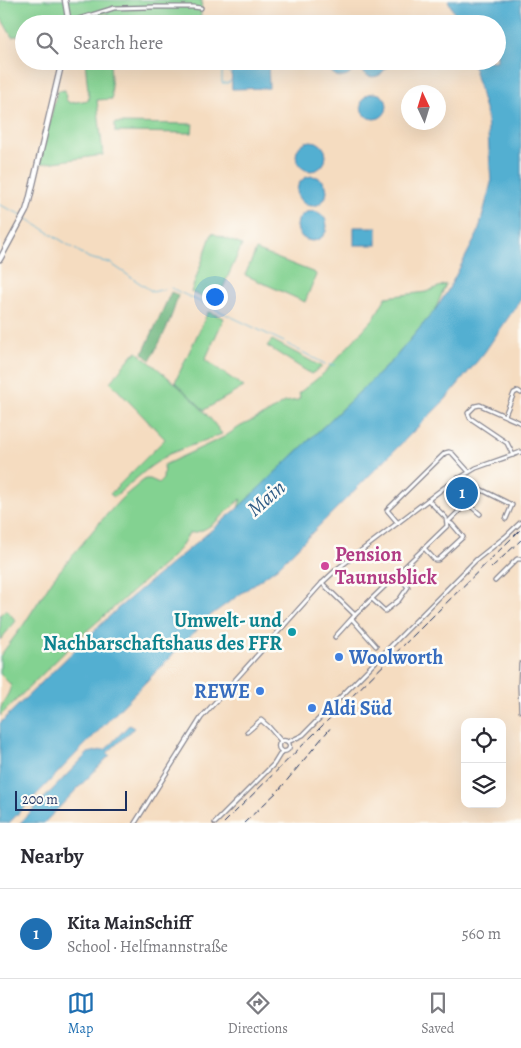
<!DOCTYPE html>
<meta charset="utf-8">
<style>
body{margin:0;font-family:Alegreya,serif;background:#f7f7f7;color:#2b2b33}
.controls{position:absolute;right:15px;bottom:15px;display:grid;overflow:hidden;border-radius:10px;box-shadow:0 5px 20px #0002}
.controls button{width:45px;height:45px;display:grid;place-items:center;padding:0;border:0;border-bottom:1px solid #e1e1e2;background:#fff;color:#2b2b33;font:25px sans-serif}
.compass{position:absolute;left:401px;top:85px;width:45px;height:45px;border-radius:50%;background:#fff;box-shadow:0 5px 20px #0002;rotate:356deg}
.scale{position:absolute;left:15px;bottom:12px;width:112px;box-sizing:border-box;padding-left:5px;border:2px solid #1b2f5e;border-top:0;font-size:14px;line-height:18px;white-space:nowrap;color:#1b2f5e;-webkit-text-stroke:4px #fdfcf7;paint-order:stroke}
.you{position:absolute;left:214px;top:296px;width:18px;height:18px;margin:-12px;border:4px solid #fff;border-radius:50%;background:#1a73e8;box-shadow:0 0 0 8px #1a73e833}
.badge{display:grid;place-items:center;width:32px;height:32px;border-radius:50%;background:#1f6fb2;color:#fff;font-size:16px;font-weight:700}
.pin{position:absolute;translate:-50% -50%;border:2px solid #fff;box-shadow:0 1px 5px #0006}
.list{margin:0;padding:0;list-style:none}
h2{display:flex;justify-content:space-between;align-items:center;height:65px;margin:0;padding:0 20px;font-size:21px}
h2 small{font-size:16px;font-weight:400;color:#7c7c81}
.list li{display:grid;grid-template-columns:32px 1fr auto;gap:15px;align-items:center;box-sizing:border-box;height:90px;padding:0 20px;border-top:1px solid #e1e1e2}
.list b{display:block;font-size:19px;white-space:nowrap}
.list p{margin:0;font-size:16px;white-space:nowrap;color:#7c7c81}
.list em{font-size:16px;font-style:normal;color:#7c7c81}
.icon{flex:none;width:28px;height:28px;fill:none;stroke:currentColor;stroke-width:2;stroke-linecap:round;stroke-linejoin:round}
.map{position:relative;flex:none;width:521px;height:823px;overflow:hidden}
.search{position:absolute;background:#fff;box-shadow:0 5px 20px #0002;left:15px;right:15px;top:15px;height:55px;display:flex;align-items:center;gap:12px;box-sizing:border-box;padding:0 18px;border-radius:28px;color:#7c7c81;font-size:19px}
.sheet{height:155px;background:#fff}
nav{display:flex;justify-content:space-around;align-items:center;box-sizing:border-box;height:70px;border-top:1px solid #e1e1e2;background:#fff;font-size:14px;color:#7c7c81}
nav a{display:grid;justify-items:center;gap:2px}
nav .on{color:#1f6fb2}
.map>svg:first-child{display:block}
.green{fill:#83d291;stroke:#4f8078}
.forest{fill:#6ab47b;stroke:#42726c}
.water{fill:#53afd1;stroke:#376f98}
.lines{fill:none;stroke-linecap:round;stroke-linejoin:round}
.stream{stroke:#53afd1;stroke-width:1}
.street-casing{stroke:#88868f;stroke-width:5.5}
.secondary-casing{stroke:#88868f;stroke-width:7}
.street{stroke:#fff;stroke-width:3}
.secondary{stroke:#fff;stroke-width:4.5}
.rail{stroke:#1b2f5e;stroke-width:1;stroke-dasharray:8 4;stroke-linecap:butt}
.hotel-dot{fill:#d1479c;stroke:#fdfcf7;stroke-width:2}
.culture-dot{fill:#0f9aa8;stroke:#fdfcf7;stroke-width:2}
.shop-dot{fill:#3f7fe0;stroke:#fdfcf7;stroke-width:2}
.labels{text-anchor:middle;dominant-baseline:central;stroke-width:5;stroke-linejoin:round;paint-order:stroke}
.hotel-label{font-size:20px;font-weight:bold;fill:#b23c85;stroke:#fdfcf7;text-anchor:start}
.culture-label{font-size:20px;font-weight:bold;fill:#0d838f;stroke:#fdfcf7;text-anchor:end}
.shop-label{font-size:20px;font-weight:bold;fill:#366cbe;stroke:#fdfcf7;text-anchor:start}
.water-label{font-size:21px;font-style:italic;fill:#2f5c86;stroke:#fdfcf7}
</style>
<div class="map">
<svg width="521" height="823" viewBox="0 0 521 823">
<rect width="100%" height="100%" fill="#fdfcf7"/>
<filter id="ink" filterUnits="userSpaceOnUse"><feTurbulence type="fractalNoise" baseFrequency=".02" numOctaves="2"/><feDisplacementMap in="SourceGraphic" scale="10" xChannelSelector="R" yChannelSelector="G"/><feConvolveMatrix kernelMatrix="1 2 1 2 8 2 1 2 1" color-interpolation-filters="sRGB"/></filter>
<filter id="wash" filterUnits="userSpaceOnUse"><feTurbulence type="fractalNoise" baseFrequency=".0096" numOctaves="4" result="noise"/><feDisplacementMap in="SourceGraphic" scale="20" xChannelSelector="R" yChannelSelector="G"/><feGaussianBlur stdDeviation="1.12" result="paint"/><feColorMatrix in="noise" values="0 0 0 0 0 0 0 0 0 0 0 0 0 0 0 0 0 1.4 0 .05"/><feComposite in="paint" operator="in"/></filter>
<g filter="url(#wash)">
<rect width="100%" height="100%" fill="#f5dcc0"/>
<!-- green -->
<g class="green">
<path d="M0,0h202l-2,24h-91l-1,-11 -47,11h-37v10l-12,3 -12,-21z"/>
<path d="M85,61h25l2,38 -15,1 6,55 -63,9 17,-73 8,-1 1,10 4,3 19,-3z"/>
<path d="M115,123l78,1 -1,9 -77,-1z"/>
<path d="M212,233l30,12 -26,58 -25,-11z"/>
<path d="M256,250l59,23 1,2 -11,27 -60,-27z"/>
<path d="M446,284l-11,26 -42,50 -155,148 3,-9c-15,12 -31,34 -52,34l-9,15 -10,11 -88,76 -82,81c0,-16 8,-16 11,-31l-11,-11v-18l24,-32 29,-45 47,-57 22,-24 23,-19h5l9,4 4,-4 1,-14 60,-28 17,-11 25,-12 19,-12 13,-2 2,-3 -1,-4 24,-19 51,-56 12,-21 40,-5z"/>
<path d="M208,312l16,6 -19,42 39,27 -40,23 -29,-28z"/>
<path d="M272,340l50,27 -11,7 -44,-28z"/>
<path d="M137,352c30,24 63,50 85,82l-53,20 -19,13 -36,30 -4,-3 55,-55 -55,-57 23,-28z"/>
<path d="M6,609l10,12 -16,19v-25z"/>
</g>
<!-- forest -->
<path class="forest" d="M171,292l7,3c-6,24 -16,44 -28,65l-7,-7z"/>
<!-- water -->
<g class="water">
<path d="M448,0h73v299l-37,54 -39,47 -167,167 -67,48 -202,208h-9v-100l117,-114 121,-101 155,-148 42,-50 12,-18 31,-59 13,-50 -4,-66 -15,-56h25v-37h-38z"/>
<path d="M231,61h37l1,27 -37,1z"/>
<path d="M329,61h25c2,22 -27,21 -25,0z"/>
<path d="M361,61h24l1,7 -6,7c-11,5 -20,-1 -19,-14z"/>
<circle cx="374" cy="106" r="13"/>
<circle cx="311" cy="156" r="15"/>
<circle cx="312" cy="191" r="15"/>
<circle cx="312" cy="226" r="15"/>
<rect x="354" y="227" width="23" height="18"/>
<path d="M129,725l5,3 -27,25 3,2 -66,68h-24l68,-70 18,-4z"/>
</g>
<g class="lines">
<!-- stream -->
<g class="stream">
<path d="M222,61v22h6l3,-3"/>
<path d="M223,71h5l3,-4"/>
<path d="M228,71l3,4"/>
<path d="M0,205l22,10"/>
<path d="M26,218l63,40 21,5 43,29 11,-3"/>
<path d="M171,288l113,54"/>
<path d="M287,344l38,20"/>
<path d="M329,365h6"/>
</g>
</g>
</g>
<g filter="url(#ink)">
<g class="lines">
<defs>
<g id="street">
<path d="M69,22l45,-14 40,-1h39l8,1"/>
<path d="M505,415l9,-22 4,-2 3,2"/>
<path d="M513,455l-6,-12 -37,-25 -2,-5 7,-7 5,-1 41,18"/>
<path d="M458,478l54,27 -6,14"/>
<path d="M398,523l-11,-13 58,-57 4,-1 3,1 17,19"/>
<path d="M424,548l11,12h3l25,-23 -11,-13 -4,-2 19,-19 13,11"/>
<path d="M495,581l22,-22h4"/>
<path d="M322,583l33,32 92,-89 -1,-8 -18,-18"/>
<path d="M372,599l13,12 14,-11 9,-13 -11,-12"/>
<path d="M352,619l24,27"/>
<path d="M335,637l20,-22"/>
<path d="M521,664l-1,22 1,25"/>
<path d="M247,732l14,-12 8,7 12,14"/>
<circle cx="284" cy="746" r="5.5"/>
<path d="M288,742l15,-7 173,-175 29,-23 16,-15"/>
<path d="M135,823l66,-105 121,-135 15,-14 108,-82 31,-19 45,-16"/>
<path d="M215,823l59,-59 8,-13"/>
</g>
<g id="secondary">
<path d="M65,0l4,24"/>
<path d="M0,259l26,-48 3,-10 33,-140"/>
</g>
</defs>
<!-- street casing -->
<use href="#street" class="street-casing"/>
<!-- secondary casing -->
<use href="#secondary" class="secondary-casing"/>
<!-- street -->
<use href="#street" class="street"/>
<!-- secondary -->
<use href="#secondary" class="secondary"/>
<!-- rail -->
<g class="rail">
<path d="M491,568l30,-28"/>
<path d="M224,823l297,-294"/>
<path d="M244,823l35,-33 53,-64"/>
</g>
</g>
</g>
<!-- markers -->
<circle class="hotel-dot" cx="325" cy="566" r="5"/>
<circle class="culture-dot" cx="292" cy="632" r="5"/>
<g class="shop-dot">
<circle cx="339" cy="657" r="5"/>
<circle cx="260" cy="691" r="5"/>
<circle cx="312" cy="708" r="5"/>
</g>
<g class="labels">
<!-- hotel labels -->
<g class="hotel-label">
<text x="335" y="554">Pension<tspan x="335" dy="23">Taunusblick</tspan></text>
</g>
<!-- culture labels -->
<g class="culture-label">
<text x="282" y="620">Umwelt- und<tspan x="282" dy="23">Nachbarschaftshaus des FFR</tspan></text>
</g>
<!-- shop labels -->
<g class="shop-label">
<text x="349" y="657">Woolworth</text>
<text x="250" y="691" text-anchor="end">REWE</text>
<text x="322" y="708">Aldi Süd</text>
</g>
<!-- water labels -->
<g class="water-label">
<text transform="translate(266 498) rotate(-41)">Main</text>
</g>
</g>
</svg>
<div class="controls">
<button><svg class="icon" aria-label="locate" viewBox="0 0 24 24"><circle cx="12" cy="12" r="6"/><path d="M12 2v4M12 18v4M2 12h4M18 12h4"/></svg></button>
<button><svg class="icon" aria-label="layers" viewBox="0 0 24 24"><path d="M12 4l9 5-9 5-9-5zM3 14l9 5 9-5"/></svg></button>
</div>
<svg class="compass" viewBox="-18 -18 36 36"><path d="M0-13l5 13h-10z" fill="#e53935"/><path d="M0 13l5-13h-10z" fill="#7c7c81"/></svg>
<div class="scale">200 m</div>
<div class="you"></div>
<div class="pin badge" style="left:462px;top:493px">1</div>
<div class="search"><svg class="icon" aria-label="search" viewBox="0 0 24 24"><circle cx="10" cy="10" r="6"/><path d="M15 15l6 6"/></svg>Search here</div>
</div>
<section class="sheet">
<h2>Nearby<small></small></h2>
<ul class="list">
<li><span class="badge">1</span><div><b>Kita MainSchiff</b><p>School · Helfmannstraße</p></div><em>560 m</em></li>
</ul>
</section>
<nav>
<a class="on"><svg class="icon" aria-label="map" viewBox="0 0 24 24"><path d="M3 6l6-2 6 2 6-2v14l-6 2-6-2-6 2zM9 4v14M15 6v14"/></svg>Map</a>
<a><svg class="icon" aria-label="directions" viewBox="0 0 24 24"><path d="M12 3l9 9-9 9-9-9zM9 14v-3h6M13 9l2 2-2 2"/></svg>Directions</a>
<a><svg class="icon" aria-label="saved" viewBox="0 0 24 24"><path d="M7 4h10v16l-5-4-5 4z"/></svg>Saved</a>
</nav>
